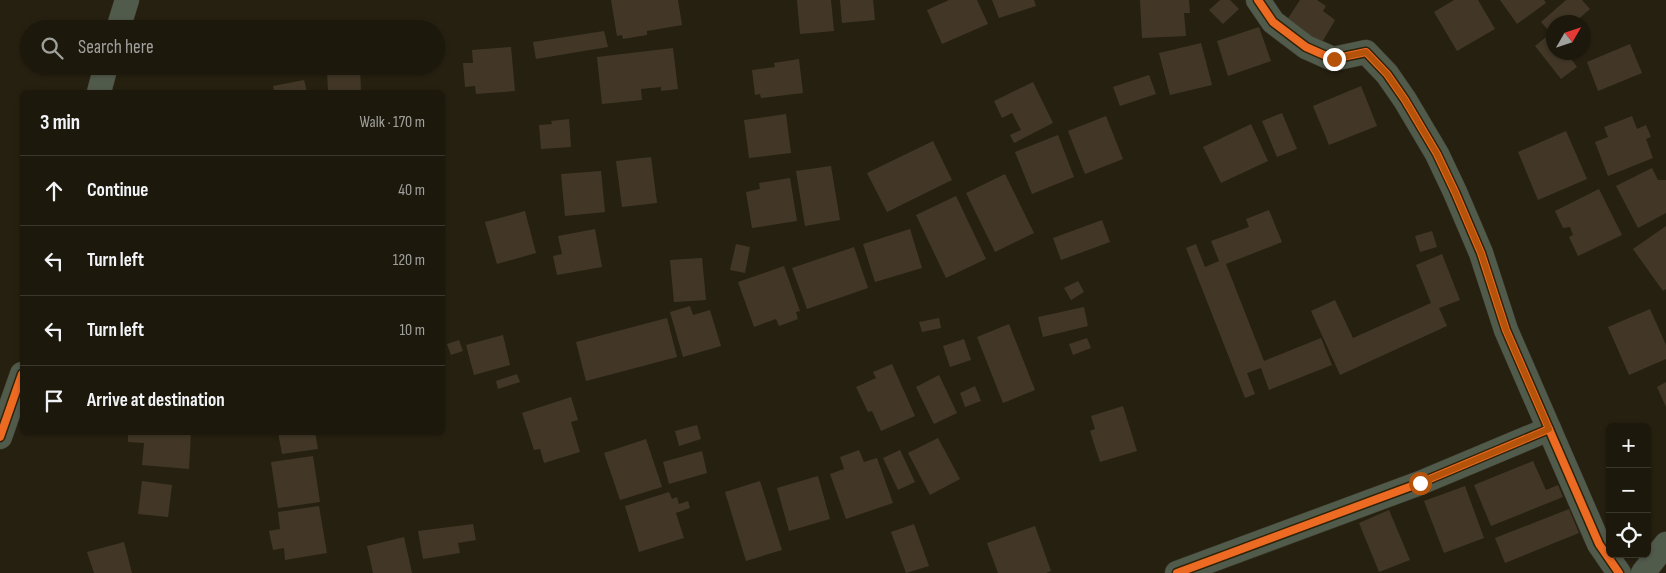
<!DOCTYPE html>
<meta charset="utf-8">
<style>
body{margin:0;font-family:"Sofia Sans Condensed",sans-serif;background:#29251a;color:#f1f3f6}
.controls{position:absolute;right:15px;bottom:15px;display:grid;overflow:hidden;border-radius:8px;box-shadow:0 1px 4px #0004}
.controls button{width:45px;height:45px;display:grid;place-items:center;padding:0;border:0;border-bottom:1px solid #3a372d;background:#1c180c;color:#f1f3f6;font:25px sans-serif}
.compass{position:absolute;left:1546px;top:15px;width:45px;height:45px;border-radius:50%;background:#1c180c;box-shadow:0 1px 4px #0004;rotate:51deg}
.stop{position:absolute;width:15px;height:15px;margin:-11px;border:4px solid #b45309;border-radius:50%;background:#fff}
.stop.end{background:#b45309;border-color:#fff;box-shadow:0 1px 5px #0008}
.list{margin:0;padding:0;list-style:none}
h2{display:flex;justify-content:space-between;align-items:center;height:65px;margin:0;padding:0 20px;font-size:21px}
h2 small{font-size:16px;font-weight:400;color:#a0a09d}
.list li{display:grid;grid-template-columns:32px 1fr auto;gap:15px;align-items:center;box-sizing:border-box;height:70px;padding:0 20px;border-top:1px solid #3a372d}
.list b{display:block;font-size:19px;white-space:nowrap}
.list em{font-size:16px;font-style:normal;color:#a0a09d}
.icon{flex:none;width:28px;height:28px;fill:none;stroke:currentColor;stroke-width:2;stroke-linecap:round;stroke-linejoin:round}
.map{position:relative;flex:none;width:1666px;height:573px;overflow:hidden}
.search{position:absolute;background:#1c180c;box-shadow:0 1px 4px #0004;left:20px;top:20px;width:425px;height:55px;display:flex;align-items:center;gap:12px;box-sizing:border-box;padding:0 18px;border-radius:28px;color:#a0a09d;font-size:19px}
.panel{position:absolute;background:#1c180c;box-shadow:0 1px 4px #0004;left:20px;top:90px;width:425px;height:345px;border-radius:8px}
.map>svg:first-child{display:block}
.building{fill:#423727}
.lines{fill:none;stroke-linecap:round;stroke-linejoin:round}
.minor-casing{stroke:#423c2d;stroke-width:25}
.minor{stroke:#515b4c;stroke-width:24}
.cycleway-casing{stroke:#2f2307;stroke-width:11}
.cycleway{stroke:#ed6a23;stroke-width:8}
.route{stroke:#b45309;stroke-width:6}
</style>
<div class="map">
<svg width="1666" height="573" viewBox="0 0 1666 573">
<rect width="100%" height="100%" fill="#262010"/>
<!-- building -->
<g class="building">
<path d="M611,0h67l4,25 -35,6v4l-24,4 -1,-4 -5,1z"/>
<path d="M797,0h34l3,31 -34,3z"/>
<path d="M840,0h33l2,20 -33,3z"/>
<path d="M949,0h28l11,24 -46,20 -15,-34z"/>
<path d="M992,0h42l2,6 -37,12z"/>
<path d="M1140,0h49l1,13h-6l2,23 -44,2z"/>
<path d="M1220,0h10l9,9 -16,15 -14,-14z"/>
<path d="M1300,0h17l9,6 -3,5 12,9 -14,24 -36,-21z"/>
<path d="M1454,0h24l17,29 -38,22 -23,-39z"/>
<path d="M1500,0h44l2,3 -29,21z"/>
<path d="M1566,0h16l8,9 -15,13h-21v30h12l11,15 -16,12 -26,-33 16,-13 -10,-11z"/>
<path d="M1259,27l12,34 -43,15 -11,-35z"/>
<path d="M604,31l4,16 -72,12 -3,-17z"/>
<path d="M1201,43l11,42 -42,10 -11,-42z"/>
<path d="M1630,44l12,29 -44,18 -11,-29z"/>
<path d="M511,47l4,44 -39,3 -1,-8 -10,1 -2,-24h10l-1,-13z"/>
<path d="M673,48l5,41 -17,2v-4l-20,2 1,11 -40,4 -5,-47z"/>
<path d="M799,59l4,34 -42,5 -1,-4 -5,1 -3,-25 23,-3 -1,-4z"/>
<path d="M360,67l1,25h-33l-1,-24z"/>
<path d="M1149,75l7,19 -36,12 -7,-19z"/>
<path d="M304,80l3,12h-33l-1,-6z"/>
<path d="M1033,82l20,41 -39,20 -4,-8 11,-5 -9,-17 -10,5 -8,-17z"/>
<path d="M1361,86l16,40 -48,19 -16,-39z"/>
<path d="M1282,113l15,36 -20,8 -15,-36z"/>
<path d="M786,114l5,39 -42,5 -5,-38z"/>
<path d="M1106,116l17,43 -38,15 -17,-43z"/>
<path d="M1632,116l5,13 9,-4 5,12 -5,2 7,19 -45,18 -13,-34 13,-5 -4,-10z"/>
<path d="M569,119l2,28 -30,2 -2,-24 13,-1 -1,-3z"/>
<path d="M1251,124l17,37 -47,22 -18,-36z"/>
<path d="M1566,131l21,48 -49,21 -20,-48z"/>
<path d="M1058,135l16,42 -42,17 -17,-42z"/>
<path d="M933,141l19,39 -65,32 -20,-39z"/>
<path d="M651,157l6,46 -35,4 -6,-46z"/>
<path d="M831,166l9,54 -35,6 -9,-55z"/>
<path d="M1652,168l6,12h8v33l-28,15 -22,-42z"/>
<path d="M601,171l4,41 -40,4 -4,-42z"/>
<path d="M1005,174l29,59 -39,19 -29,-59z"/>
<path d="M790,178l7,43 -45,7 -6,-36 14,-3 -1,-6z"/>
<path d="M1599,189l23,46 -44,21 -9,-19 4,-2 -3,-8 -7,1 -8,-17z"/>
<path d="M956,196l30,63 -40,19 -30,-63z"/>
<path d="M1269,210l13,32 -56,22 38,97 57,-23 11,27 -63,25 -8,-22 -14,5 8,21 -10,4 -59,-150 10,-4 9,23 14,-6 -8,-20 38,-14 -3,-8z"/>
<path d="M525,211l11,42 -39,11 -12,-42z"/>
<path d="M1102,220l8,22 -49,18 -8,-22z"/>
<path d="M1666,226v63l-3,2 -30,-42z"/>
<path d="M595,229l7,38 -45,8 -4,-19 9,-2 -4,-18z"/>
<path d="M910,229l12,39 -47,14 -12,-38z"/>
<path d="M1432,231l5,16 -17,5 -5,-16z"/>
<path d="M736,244l14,3 -5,26 -15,-3z"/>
<path d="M854,247l14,41 -61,21 -15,-41z"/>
<path d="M1442,254l18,46 -21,8 8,18 -107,49 -29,-64 24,-11 18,38 78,-35 -15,-38z"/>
<path d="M702,258l4,42 -32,2 -4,-42z"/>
<path d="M784,266l16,45 -4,1 2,7 -19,7 -3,-7 -22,8 -16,-45z"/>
<path d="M1078,281l6,11 -13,8 -7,-12z"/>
<path d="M690,306l3,9 17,-5 11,36 -38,11 -13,-45z"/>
<path d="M1084,307l4,19 -45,11 -5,-20z"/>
<path d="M1650,309l16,36v14l-37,16 -21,-48z"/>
<path d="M667,318l10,39 -91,24 -10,-39z"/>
<path d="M939,318l2,10 -19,4 -3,-10z"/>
<path d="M1009,324l26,66 -32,13 -26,-66z"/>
<path d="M503,335l7,30 -36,10 -8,-30z"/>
<path d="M1087,338l4,10 -18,7 -4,-11z"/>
<path d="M964,339l7,21 -21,7 -7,-21z"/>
<path d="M459,340l4,11 -12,4 -4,-11z"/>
<path d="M892,364l23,52 -34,15 -9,-20 -4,1 -12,-25 20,-9 -3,-6z"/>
<path d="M517,374l3,8 -22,7 -2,-8z"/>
<path d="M939,375l18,38 -23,11 -18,-37z"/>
<path d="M1666,382v25l-9,-20z"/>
<path d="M975,386l6,15 -16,6 -5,-14z"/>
<path d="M571,397l7,23 -7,2 9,30 -36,11 -4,-14 -6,1 -12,-37z"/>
<path d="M1123,406l14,45 -37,11 -10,-31 5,-2 -4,-13z"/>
<path d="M697,425l4,14 -22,7 -4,-15z"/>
<path d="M128,432h63l-2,37 -47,-4 2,-22 -16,-1z"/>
<path d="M278,432h37l3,17 -36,5z"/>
<path d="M938,438l22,41 -30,16 -22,-42z"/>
<path d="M646,439l16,48 -42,13 -16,-47z"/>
<path d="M859,450l5,12 13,-4 16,45 -47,16 -16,-45 14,-5 -4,-12z"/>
<path d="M900,450l15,32 -17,8 -15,-32z"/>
<path d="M702,451l5,22 -38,11 -6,-22z"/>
<path d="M313,456l7,46 -42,6 -7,-46z"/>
<path d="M1533,461l13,29 12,-5 5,12 -72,29 -17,-41z"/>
<path d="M818,476l12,43 -41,12 -12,-43z"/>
<path d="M142,481l30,4 -4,32 -30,-3z"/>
<path d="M760,481l22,69 -36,11 -21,-69z"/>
<path d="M1465,486l19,52 -40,15 -20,-52z"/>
<path d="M669,492l3,7 5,-2 2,7 9,-3 2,7 -14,5 8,25 -45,14 -14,-46z"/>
<path d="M319,506l8,47 -42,7 -1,-12 -11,2 -4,-19 11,-2 -2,-17z"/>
<path d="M1569,509l10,24 -74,30 -10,-25z"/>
<path d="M1389,510l21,50 -31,12 -20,-49z"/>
<path d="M473,524l3,16 -18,3 2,10 -37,6 -5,-28z"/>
<path d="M914,524l15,42 -23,7 -15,-41z"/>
<path d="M1035,526l16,45 -5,2h-48l-11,-30z"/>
<path d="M404,537l8,36h-39l-6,-27z"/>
<path d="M124,542l8,31h-38l-7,-21z"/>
</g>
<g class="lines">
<defs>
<g id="minor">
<path d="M1258,0l15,22 33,25 27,12 33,-7 21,22 18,26 32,54 18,38 26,61 25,77 93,214 20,29"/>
<path d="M118,29l9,-29"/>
<path d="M99,92l7,-26"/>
<path d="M0,437l22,-63"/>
<path d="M1177,573l243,-90 129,-54"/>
<path d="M1643,573l23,-29"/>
</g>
</defs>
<!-- minor casing -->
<use href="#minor" class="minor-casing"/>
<!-- minor -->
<use href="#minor" class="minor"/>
<defs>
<g id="cycleway">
<path d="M1258,0l15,22 33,25 27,12 33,-7 21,22 18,26 32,54 18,38 26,61 25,77 93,214 20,29"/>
<path d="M0,437l22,-63"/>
<path d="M1177,573l243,-90 129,-54"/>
</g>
</defs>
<!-- cycleway casing -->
<use href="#cycleway" class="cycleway-casing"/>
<!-- cycleway -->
<use href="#cycleway" class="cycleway"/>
</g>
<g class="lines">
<!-- route -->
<path class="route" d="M1334,59l32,-7 21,22 18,26 32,54 18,38 26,61 25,77 43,99 -129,54"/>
</g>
</svg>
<div class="controls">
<button>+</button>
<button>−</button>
<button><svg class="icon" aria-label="locate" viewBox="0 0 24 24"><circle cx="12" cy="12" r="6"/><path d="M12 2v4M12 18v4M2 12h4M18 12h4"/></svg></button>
</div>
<svg class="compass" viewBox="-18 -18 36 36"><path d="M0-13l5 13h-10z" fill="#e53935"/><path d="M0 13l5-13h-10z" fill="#a0a09d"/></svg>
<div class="stop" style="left:1420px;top:483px"></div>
<div class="stop end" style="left:1334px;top:59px"></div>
<div class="search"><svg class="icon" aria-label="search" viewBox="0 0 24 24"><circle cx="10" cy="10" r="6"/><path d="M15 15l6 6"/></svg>Search here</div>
<section class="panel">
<h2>3 min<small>Walk · 170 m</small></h2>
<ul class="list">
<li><svg class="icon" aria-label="ahead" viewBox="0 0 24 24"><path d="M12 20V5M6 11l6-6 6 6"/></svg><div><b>Continue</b></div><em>40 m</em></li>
<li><svg class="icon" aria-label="left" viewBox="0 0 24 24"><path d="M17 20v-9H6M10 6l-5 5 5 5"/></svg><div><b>Turn left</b></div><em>120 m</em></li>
<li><svg class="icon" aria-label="left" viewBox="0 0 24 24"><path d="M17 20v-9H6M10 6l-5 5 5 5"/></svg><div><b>Turn left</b></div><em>10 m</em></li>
<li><svg class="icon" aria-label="arrive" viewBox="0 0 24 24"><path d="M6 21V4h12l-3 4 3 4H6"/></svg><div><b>Arrive at destination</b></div></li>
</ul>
</section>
</div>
